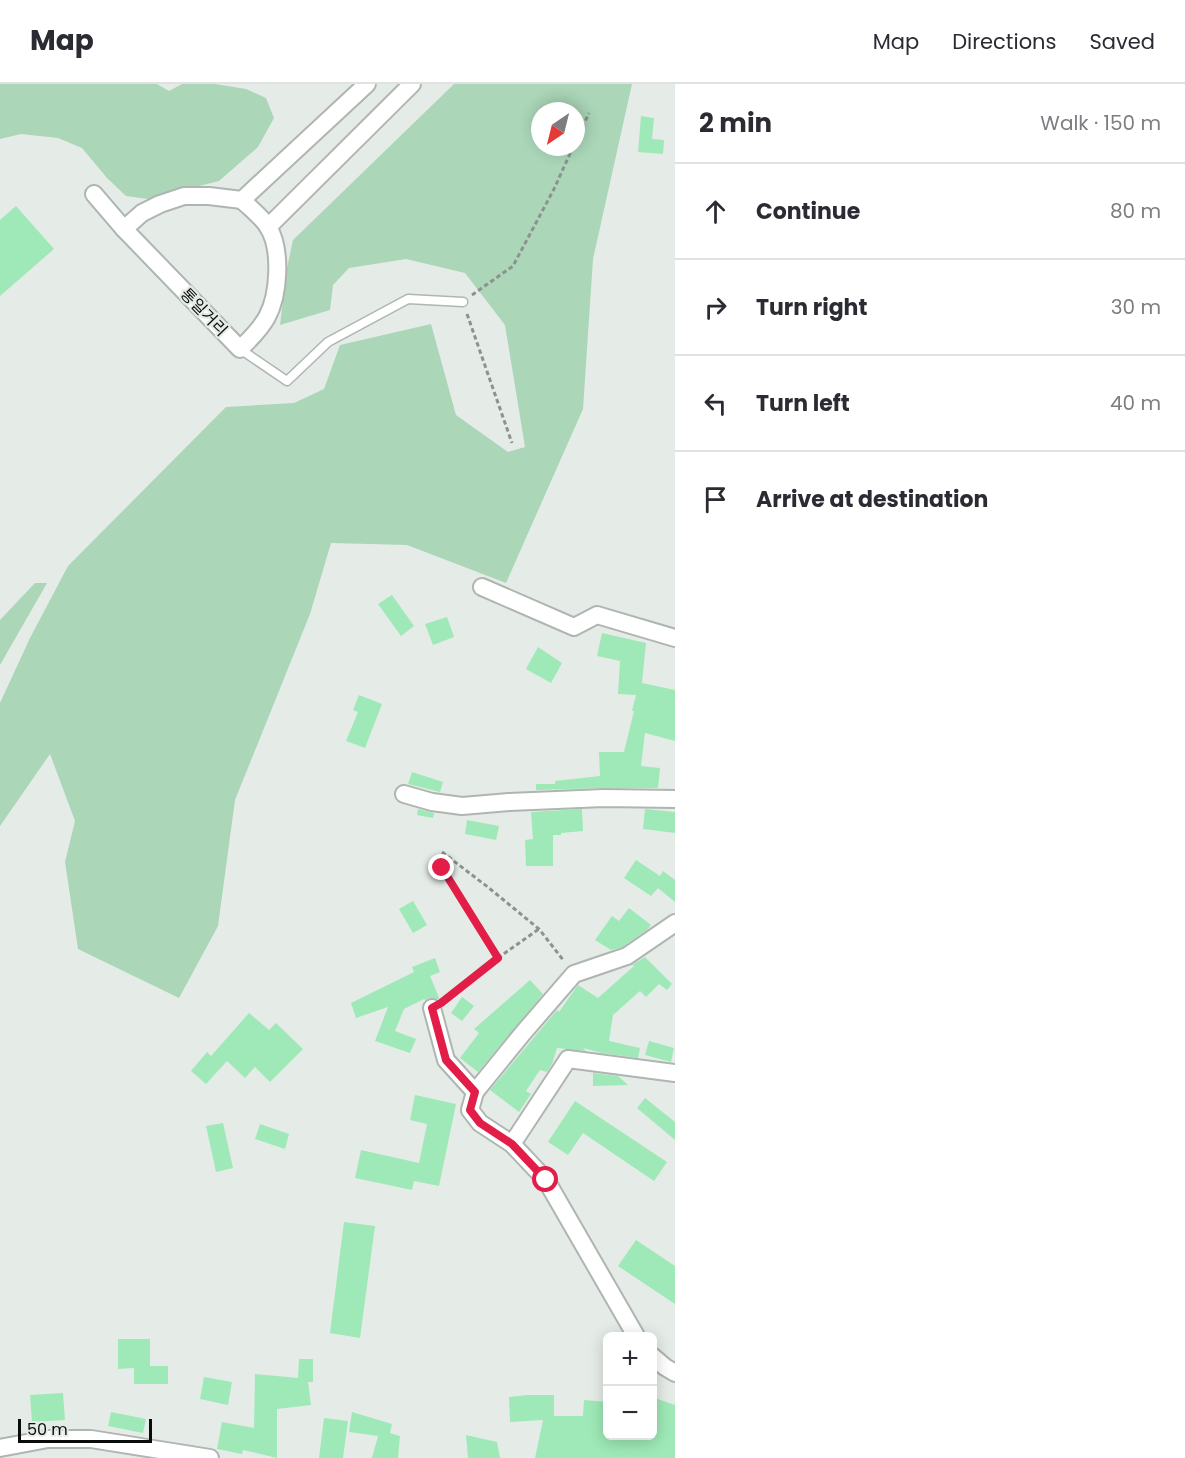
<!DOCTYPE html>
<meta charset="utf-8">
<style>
body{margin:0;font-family:Poppins,"Noto Sans KR",sans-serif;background:#f7f7f7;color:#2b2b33}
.controls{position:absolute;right:18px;bottom:18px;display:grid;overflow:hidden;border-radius:9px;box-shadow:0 3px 15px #0003}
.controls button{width:54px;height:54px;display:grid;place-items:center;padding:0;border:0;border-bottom:2px solid #e1e1e2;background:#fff;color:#2b2b33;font:30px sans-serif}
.compass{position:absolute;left:531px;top:18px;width:54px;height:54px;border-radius:50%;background:#fff;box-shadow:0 3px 15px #0003;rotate:215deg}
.scale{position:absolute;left:18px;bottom:15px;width:134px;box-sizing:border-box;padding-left:6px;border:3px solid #0a0c0b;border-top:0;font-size:16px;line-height:21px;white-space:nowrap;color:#0a0c0b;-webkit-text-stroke:4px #e5ece7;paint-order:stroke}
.stop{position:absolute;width:18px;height:18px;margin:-14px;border:4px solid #e11d48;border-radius:50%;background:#fff}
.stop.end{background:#e11d48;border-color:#fff;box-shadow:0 2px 6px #0008}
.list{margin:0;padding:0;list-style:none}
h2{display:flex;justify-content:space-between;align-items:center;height:78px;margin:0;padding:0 24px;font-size:26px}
h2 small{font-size:20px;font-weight:400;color:#7c7c81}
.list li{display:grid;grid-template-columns:39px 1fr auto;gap:18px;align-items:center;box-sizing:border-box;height:96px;padding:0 24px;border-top:2px solid #e1e1e2}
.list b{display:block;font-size:22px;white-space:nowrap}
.list em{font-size:20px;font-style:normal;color:#7c7c81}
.icon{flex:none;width:33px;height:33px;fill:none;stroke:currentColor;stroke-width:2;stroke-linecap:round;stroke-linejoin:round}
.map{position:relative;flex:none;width:675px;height:1374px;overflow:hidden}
header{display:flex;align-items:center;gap:36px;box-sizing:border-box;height:84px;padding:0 30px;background:#fff;border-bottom:2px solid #e1e1e2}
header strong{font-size:28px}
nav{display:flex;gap:33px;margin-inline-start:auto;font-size:21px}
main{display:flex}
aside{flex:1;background:#fff}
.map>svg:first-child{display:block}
.green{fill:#abd6b8;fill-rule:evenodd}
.building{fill:#9ee9b7}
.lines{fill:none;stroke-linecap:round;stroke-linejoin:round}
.lane-casing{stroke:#afb5b1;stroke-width:11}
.street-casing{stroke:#afb5b1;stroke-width:20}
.path{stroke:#8d928f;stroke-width:3;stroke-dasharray:4.5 3;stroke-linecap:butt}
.lane{stroke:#fff;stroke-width:8}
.street{stroke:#fff;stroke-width:16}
.route{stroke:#e11d48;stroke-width:8}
.labels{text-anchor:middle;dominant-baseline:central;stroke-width:4.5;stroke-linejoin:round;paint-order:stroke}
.street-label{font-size:16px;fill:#0a0c0b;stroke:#e5ece7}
</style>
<header>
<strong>Map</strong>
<nav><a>Map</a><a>Directions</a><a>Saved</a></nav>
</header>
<main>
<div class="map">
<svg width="675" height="1374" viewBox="0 0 675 1374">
<rect width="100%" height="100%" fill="#e5ece7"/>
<!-- green -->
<g class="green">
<path d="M0,0h157l12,7 13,-7h33l31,5 20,9 8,20 -16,29 -39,34 -71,18 -22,-3 -19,-18 -25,-30 -24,-10 -37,-4 -21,5z"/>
<path d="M454,0h178l-39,175 -10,150 -77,174 -99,-38 -76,-2 -21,71 -75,186 -17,126 -39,72 -101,-49 -13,-87 10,-41 -25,-67 -50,72v-123l30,-65 38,-72 158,-159 68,-4 30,-14 16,-44 91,-21 25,91 52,37 17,-5 -20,-122 -40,-52 -59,-14 -57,9 -16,17 -3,25 -50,15 6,-52 7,-33zM540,27h36v36h-36z"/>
<path d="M35,499h12l-47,82v-45z"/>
</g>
<!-- building -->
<g class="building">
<path d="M641,32l13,2 -2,21 12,1 -1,14 -25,-2z"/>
<path d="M16,122l38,43 -54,47v-76z"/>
<path d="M392,511l22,31 -13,10 -23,-32z"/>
<path d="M447,533l7,20 -21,8 -8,-21z"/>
<path d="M602,549l44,10 -4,40 33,7v51l-30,-8 -4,33 19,2 -2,20h-54l-68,2v-6h19v-3l45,-5 -1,-24h25l10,-41h-2l4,-16 -18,-1 2,-33 -23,-5z"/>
<path d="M538,563l24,16 -11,20 -25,-14z"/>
<path d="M359,611l23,9 -17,44 -19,-7 12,-29 -5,-2z"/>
<path d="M412,688l31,10 -3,10 -32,-8z"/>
<path d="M418,725l16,4 -1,5 -16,-3z"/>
<path d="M582,725l1,22 -22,2v2h-8v31h-27l-1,-26 8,-1 -2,-27z"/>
<path d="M645,725l30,3v21l-32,-4z"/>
<path d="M467,736l32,6 -3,14 -31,-6z"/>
<path d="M636,776l24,16 3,-5 12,9v22l-17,-14 -7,8 -27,-18z"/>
<path d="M413,817l14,24 -14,8 -14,-24z"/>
<path d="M629,824l22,17 -4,5 -25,17 -11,3 -16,-10 17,-24 7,5z"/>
<path d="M645,873l27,27 -5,6 -8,-6 -13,13 -6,-6 -27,24 -4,26 31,7 -2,10 -36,-5 -19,-5 3,3 -29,-3 -5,16 -5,8 -7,-2 -14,21 5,3 -12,18 -29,-22 67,-80 2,2 19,-27 20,13 36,-32 -2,-1z"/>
<path d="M435,874l5,14 -10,4 10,24 -6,-2h-5l-4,2 -1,-1 -20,10 -9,22 21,8 -6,14 -35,-12 13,-34 -32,11 -5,-15 63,-31 -2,-5z"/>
<path d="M530,896l13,14 -65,78 -18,-14 19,-25 -5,-4z"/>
<path d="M462,913l12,9 -12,15 -11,-8z"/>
<path d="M249,929l20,17 7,-7 27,26 -33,33 -15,-15 -10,11 -18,-17 -21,23 -15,-13 16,-19 4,4z"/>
<path d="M649,957l25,7 -3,14 -26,-7z"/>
<path d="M593,989l25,3 10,9 -35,1z"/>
<path d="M415,1011l41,9 -17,82 -25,-5 -2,9 -57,-12 6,-28 58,13 8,-39 -17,-4z"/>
<path d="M645,1014l30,24v18l-38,-32z"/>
<path d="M575,1017l92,61 -13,19 -71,-48 -15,22 -20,-13z"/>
<path d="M223,1039l10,45 -17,4 -10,-46z"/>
<path d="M260,1040l29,10 -4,15 -30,-10z"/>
<path d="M344,1138l31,4 -15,112 -30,-5z"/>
<path d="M636,1156l39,26v38l-57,-38z"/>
<path d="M118,1255h32v27h18v18h-34v-16l-16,1z"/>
<path d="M299,1275h14v23h-5l3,23 -34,4v49l-34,-8 -1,4 -25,-5 5,-27 32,6 1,-54 43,4z"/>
<path d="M204,1293l28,5 -4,23 -28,-6z"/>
<path d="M63,1309l2,27 -33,2 -2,-27z"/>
<path d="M528,1311h26v21h29l1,-16 24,2v34h44v-39l23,8v53h-140l8,-38 -33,2 -1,-25z"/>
<path d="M111,1328l35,7 -3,14 -35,-7z"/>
<path d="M352,1328l40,12 -2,9 10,3 -2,22h-26l6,-22 -29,-4z"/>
<path d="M324,1334l24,3 -5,37h-24z"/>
<path d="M466,1351l31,7 3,16h-32z"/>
</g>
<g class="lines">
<defs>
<path id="lane" d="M240,265l47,32 41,-39 80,-43 55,3"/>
<g id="street">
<path d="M94,110l30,35 116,120c10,-10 20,-19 27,-32 12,-22 15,-68 1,-90 -5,-9 -18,-19 -26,-27"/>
<path d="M268,143l144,-143"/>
<path d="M124,145l18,-16 18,-9 24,-8h25l33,4 125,-116"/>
<path d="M482,503l92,40 23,-12 78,23"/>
<path d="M404,710l28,8 30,4 47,-4 95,-4 71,1"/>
<path d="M432,924l14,52 29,32 -5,18 10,13 32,21 34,36 90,156"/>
<path d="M475,1008l48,-59 51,-59 53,-18 48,-33"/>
<path d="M512,1060l56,-85 107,14"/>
<path d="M652,1272l13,11 10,6"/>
<path d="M0,1364l48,-9h43l119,19"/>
</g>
</defs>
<!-- lane casing -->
<use href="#lane" class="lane-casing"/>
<!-- street casing -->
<use href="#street" class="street-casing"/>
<!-- path -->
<g class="path">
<path d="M576,57l13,-28"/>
<path d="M472,211l41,-29 41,-77 19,-42"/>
<path d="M467,230l45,129"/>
<path d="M442,768l47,36 50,41 25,32"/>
<path d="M442,784l56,90"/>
<path d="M445,916l50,-40 44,-31"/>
</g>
<!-- lane -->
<use href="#lane" class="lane"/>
<!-- street -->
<use href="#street" class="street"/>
</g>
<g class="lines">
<!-- route -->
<path class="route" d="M442,784l56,90 -57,45 -9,5 14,52 29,32 -5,18 10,13 32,21 34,36"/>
</g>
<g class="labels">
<!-- street labels -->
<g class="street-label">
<text transform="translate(204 228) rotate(46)">통일거리</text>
</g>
</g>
</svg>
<div class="controls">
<button>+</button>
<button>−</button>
</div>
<svg class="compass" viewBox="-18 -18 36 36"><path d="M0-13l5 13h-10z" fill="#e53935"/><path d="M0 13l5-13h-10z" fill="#7c7c81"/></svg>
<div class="scale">50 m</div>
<div class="stop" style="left:546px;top:1096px"></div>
<div class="stop end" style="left:442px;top:784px"></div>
</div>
<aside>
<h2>2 min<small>Walk · 150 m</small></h2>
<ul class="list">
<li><svg class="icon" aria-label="ahead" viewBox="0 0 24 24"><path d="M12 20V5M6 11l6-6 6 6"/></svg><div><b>Continue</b></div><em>80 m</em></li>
<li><svg class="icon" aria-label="right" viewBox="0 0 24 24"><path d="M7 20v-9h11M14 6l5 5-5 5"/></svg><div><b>Turn right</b></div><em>30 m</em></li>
<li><svg class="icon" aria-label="left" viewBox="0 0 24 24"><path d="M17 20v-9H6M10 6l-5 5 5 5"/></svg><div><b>Turn left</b></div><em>40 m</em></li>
<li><svg class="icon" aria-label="arrive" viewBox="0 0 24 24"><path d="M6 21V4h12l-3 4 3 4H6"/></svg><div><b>Arrive at destination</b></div></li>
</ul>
</aside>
</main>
